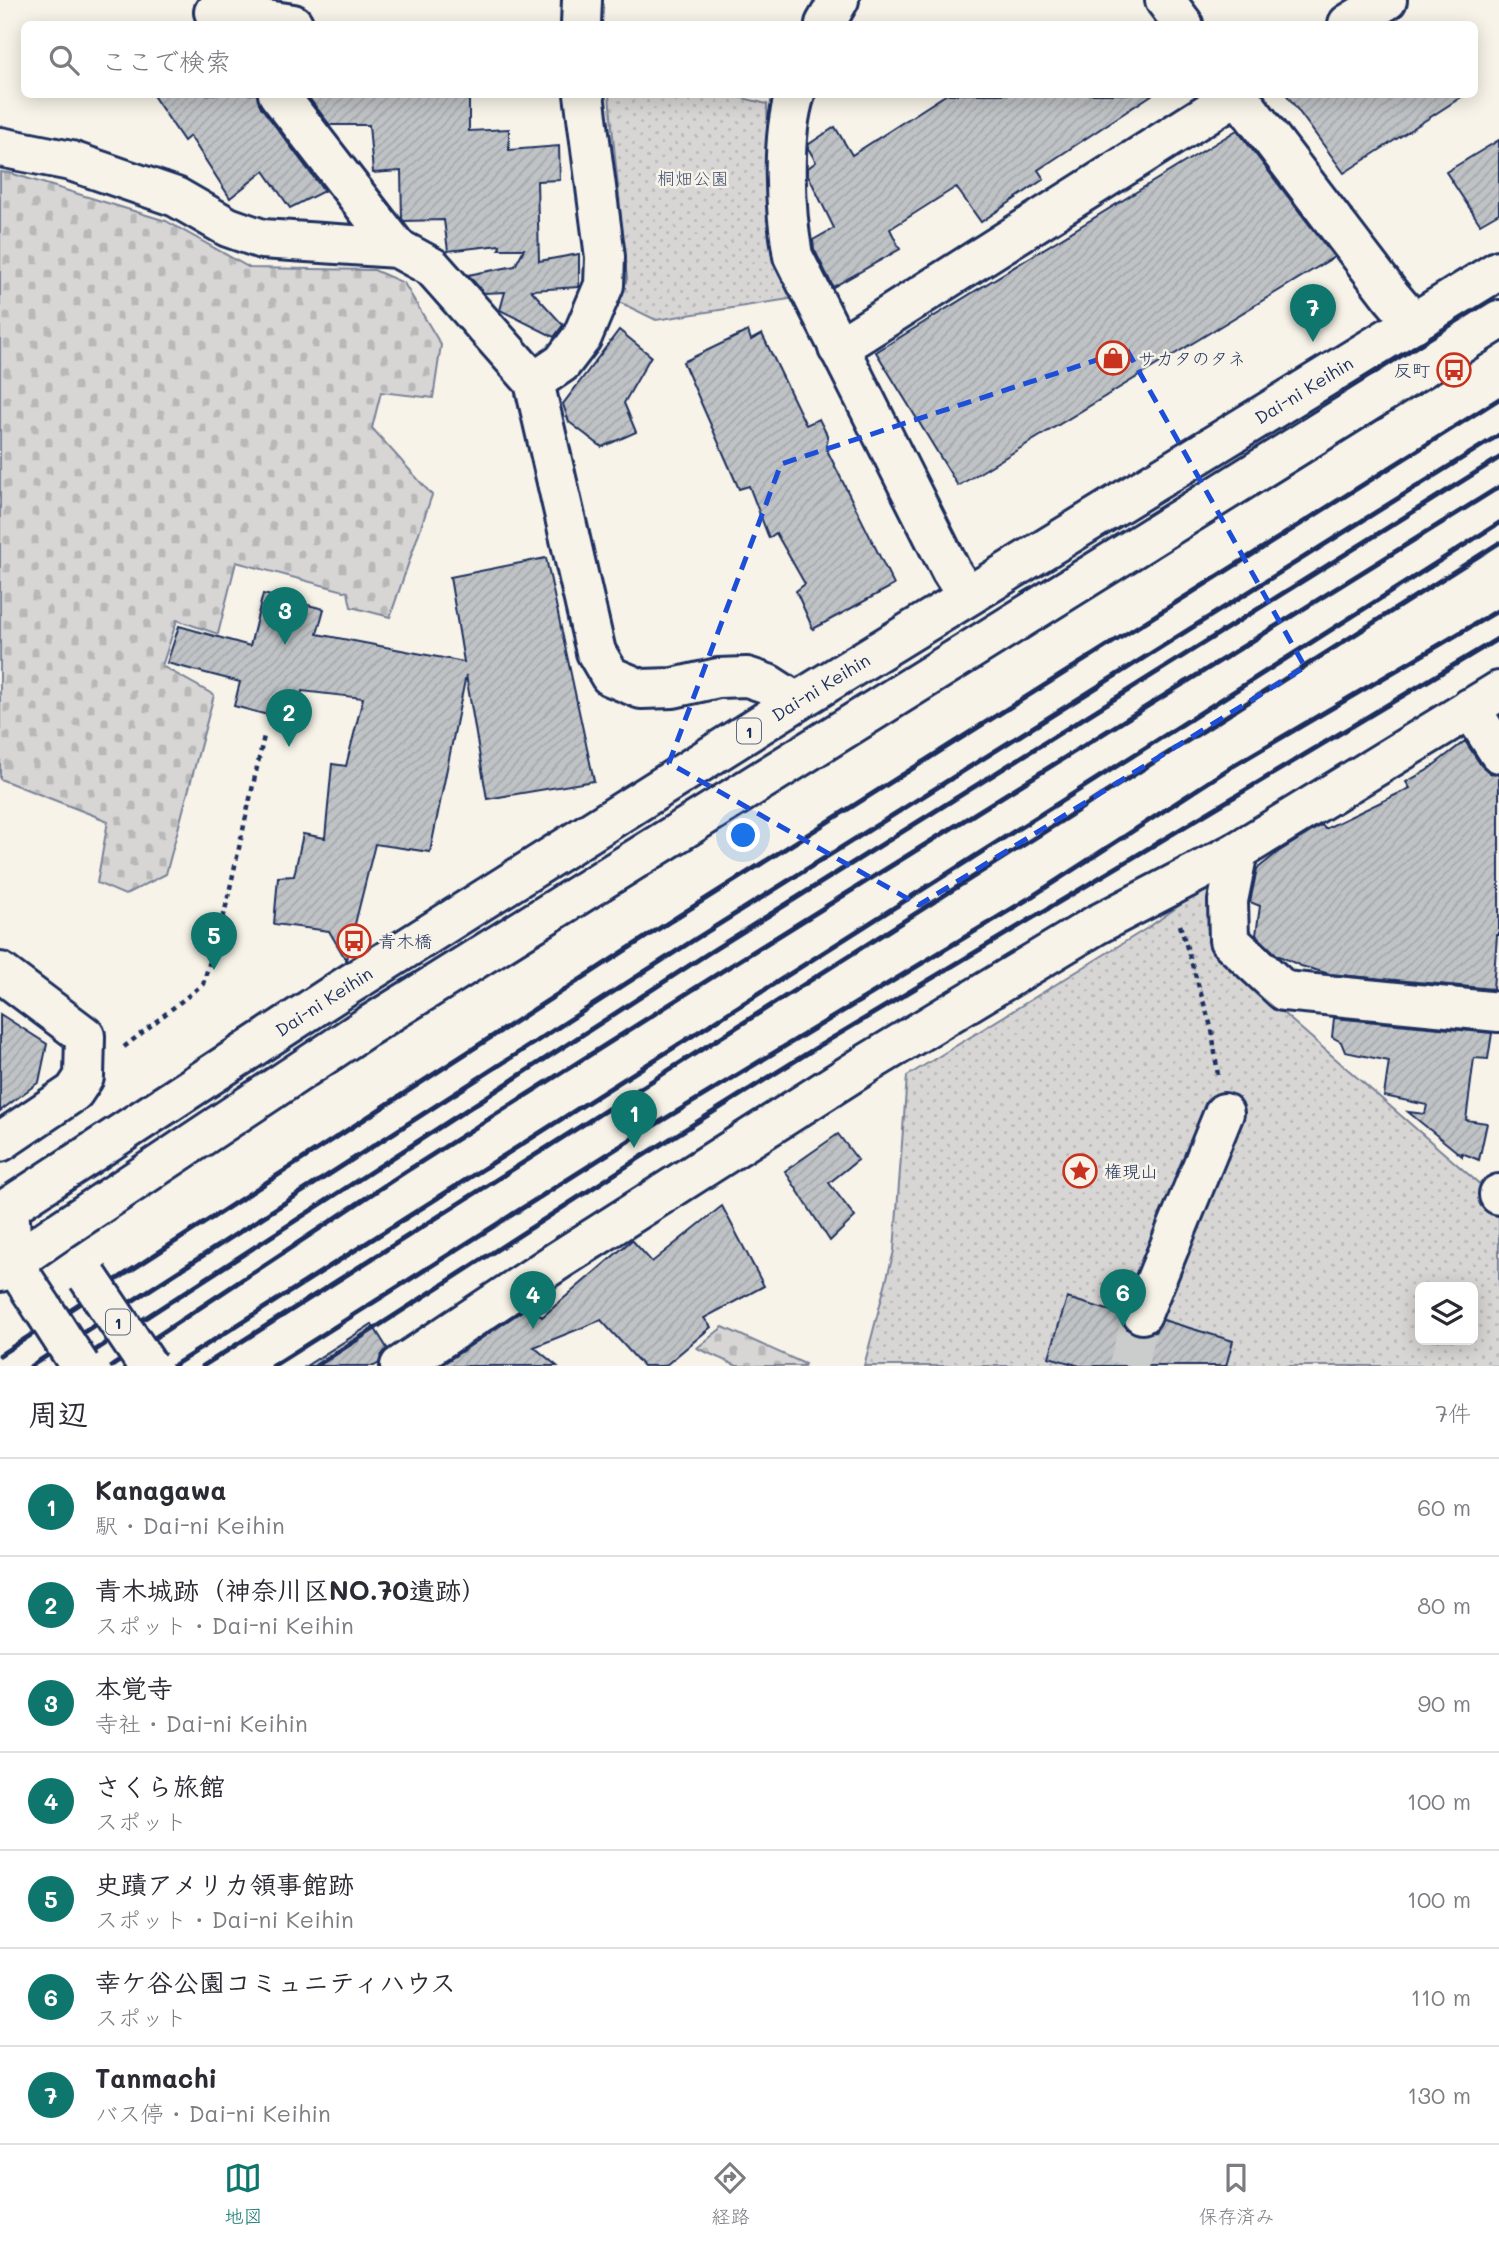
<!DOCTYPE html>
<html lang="ja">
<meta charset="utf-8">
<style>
body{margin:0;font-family:Mali,"Klee One",sans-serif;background:#f2f2f3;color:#2b2b33}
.controls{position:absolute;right:21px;bottom:21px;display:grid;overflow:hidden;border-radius:10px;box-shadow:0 4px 18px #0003}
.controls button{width:63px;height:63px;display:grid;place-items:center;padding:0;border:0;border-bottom:2px solid #e1e1e2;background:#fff;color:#2b2b33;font:35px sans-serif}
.you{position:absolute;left:744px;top:836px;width:24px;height:24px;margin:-18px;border:5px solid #fff;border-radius:50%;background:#1a73e8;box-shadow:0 0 0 10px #1a73e833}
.badge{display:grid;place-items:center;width:46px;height:46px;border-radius:50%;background:#0f766e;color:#fff;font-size:23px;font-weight:700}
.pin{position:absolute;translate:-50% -58px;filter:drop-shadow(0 2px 4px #0008)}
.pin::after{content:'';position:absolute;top:37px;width:24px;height:21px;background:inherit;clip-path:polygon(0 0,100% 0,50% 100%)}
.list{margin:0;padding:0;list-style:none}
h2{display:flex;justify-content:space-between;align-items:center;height:91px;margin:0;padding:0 28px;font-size:30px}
h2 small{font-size:23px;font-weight:400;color:#7c7c81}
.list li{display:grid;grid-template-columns:46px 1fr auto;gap:21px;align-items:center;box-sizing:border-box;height:98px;padding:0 28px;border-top:2px solid #e1e1e2}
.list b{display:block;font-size:26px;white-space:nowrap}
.list p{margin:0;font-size:23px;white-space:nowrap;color:#7c7c81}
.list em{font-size:23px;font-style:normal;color:#7c7c81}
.icon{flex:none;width:38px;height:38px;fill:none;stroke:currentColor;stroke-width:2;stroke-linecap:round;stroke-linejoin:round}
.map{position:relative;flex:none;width:1499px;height:1366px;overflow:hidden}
.search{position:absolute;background:#fff;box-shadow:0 4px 18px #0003;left:21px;right:21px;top:21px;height:77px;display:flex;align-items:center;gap:18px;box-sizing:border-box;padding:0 24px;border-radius:10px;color:#7c7c81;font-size:26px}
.sheet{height:777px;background:#fff}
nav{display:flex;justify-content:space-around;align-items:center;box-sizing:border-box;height:98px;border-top:2px solid #e1e1e2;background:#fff;font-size:19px;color:#7c7c81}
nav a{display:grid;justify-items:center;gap:4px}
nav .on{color:#0f766e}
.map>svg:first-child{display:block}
.cemetery{fill:url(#cemetery-stones);stroke:#798299;stroke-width:2}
.park{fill:url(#park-dots);stroke:#798299;stroke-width:2;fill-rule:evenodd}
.building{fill:url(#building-hatch);stroke:#1b2f5e;stroke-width:2}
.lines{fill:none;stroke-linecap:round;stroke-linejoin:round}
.minor-tunnel{stroke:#cbcccc;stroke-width:38;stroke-dasharray:38 19;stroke-linecap:butt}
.minor-casing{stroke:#1b2f5e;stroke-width:44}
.tertiary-casing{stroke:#1b2f5e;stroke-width:44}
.primary-casing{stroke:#1b2f5e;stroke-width:44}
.trunk-casing{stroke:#1b2f5e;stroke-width:44}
.path{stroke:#1b2f5e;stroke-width:4.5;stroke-dasharray:5 5;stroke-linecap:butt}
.minor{stroke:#f7f3e8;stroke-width:38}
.tertiary{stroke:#f7f3e8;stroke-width:38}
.primary{stroke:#f7f3e8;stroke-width:38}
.trunk{stroke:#f7f3e8;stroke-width:38}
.rail{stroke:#1b2f5e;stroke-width:5}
.trunk-bridge-casing{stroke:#1b2f5e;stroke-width:44;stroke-linecap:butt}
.trunk-bridge{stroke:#f7f3e8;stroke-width:38}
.marked{fill:none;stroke:#1d4ed8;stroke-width:5;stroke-dasharray:14 9;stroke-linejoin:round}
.labels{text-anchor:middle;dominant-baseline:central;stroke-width:5;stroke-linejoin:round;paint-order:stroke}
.shield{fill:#f7f3e8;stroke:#5d6a87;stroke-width:2}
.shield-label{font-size:16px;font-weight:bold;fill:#1b2f5e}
.park-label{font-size:18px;fill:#415076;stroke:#f7f3e8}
.poi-label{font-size:18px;fill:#1b2f5e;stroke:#f7f3e8;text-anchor:start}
.street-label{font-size:18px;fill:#1b2f5e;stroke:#f7f3e8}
</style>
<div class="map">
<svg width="1499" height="1366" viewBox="0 0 1499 1366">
<defs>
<pattern id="cemetery-stones" width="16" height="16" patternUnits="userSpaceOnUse" patternTransform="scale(1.75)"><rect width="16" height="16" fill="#d7d6d4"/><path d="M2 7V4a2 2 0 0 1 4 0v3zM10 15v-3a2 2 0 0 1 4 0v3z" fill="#b8b8b8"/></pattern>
<pattern id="park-dots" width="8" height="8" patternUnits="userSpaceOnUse" patternTransform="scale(1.75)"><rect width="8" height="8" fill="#d7d6d4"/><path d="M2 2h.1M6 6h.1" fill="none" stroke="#b8b8b8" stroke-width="1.8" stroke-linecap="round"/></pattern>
<pattern id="building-hatch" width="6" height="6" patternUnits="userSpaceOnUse" patternTransform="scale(1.75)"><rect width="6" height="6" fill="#c0c3c5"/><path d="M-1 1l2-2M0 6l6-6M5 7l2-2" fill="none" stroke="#a4a8ac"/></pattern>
</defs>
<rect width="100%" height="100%" fill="#f7f3e8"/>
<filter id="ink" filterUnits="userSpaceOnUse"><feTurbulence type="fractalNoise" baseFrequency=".0143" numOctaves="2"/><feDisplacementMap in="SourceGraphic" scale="14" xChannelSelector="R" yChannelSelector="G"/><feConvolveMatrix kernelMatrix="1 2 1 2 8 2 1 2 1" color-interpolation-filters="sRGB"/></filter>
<g filter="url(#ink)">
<!-- cemetery -->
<g class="cemetery">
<path d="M0,172l10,1 156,48 84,47 124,2 30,13 37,62 -8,53 -52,-6 -9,36 60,67 -42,122 -39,-10 -3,-15 -112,-30 -18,72 -41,-14 -15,46 52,29 -48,179 -41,21 -28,-12 11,-62 -108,-42z"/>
<path d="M723,1327l82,37 -1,2h-67l-40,-18z"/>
</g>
<!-- park -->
<g class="park">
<path d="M609,95h122l36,9 5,150 24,44 -140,22 -37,-18 8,-23z"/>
<path d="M1207,876l13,5 17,92 262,228v165h-635l30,-115 13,-175 242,-149 34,-24zM1420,1287h53v53h-53z"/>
</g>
<!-- building -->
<g class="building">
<path d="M152,94h105l4,13 63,84 -34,17 -26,-37 -34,27 -40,-62 -6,5z"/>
<path d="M306,94h163v37l40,-2v21l50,-4 1,34 -23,1 2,80 40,-7v33l-48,3 32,35 -9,12 -54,-27 5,-18 -21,1 -16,-18 47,-9 9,-17h-25l1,-4 -52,6 -4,-31 -40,1 -2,-2 -1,-48 -28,2 -4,-48h-39z"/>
<path d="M947,94h206l-115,76 6,9 -63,43 -25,-35 -66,42 10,20 -67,38 -19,-38 -1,-9 21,-12 -26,-53v-7l8,-6 -8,-14 1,-4 26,-17 17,28z"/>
<path d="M1286,94h180l-122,79z"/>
<path d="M1237,130l97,127 -376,229 -82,-134z"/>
<path d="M1499,140v73l-19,11 -34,-52z"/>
<path d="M619,330l32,26 -27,47 12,29 -34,15 -33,-25 -6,-18z"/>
<path d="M748,331l3,9 11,-6 44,91 13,-6 9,18 -2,11 68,137 -81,44 -17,-38 9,-7 -29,-51 -7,5 -20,-52 -10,3 -56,-127z"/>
<path d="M546,558l48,223 -107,18 -21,-124 -36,177 -55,-8 -29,116 -17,-29 -55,-7 4,-47 16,-1 9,-42 22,4 7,-74 14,2 17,-68 -61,-7 -8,31 -60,-16 6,-24 -73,-19 12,-37 71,20 13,-52 61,15 -7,25 147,28 -14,-85z"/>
<path d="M1465,741l16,24 9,8 9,2v160h-2l-4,54 -163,-15 -29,-8 -24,-11 -21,-20 4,-29 -10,-4 7,-33 21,-17 44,-27 3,4 85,-41 -4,-6 20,-11z"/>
<path d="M0,1014l47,30 -8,38 -39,29z"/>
<path d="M1334,1018l158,15 -4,26 -14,-1 -8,62 21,3 -8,37 -17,-7v3l-54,-44 17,2 2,-9 -43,-9 5,-35 -44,-9 -4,-10 -9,-5z"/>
<path d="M838,1134l20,26 -29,23 26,34 -25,24 -45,-70z"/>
<path d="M722,1206l42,80 -60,32 7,9 -46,39h-22l-42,-46 -67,27 23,19h-117l91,-61 11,12 90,-77 20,22z"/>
<path d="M1067,1298l51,15 1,-5 2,1v9l3,9 10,7 12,1 9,-3 8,-12 70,21 -7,25h-146l-31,-9z"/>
<path d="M372,1324l15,24 -6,8 -2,7 -5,3h-68z"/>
</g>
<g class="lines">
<!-- minor-tunnel -->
<path class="minor-tunnel" d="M1128,1366l14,-52"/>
<defs>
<g id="minor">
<path d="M214,12l79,12"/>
<path d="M581,24l1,-24"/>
<path d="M825,24l14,-24"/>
<path d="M1348,24l39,-24"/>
<path d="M278,94l119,154"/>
<path d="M795,94c-14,44 -10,117 -2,162l158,315 16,25"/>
<path d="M838,348l400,-254"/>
<path d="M534,382l28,-19 20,-26 22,-52 1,-28 -21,-163"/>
<path d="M1470,708l29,45"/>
<path d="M1238,851l-10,50 1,39 55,51 215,21"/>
<path d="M0,972l85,64 -1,41 -10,15 -74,50"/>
<path d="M1499,1195v-1"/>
<path d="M1142,1314l82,-201"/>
<path d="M400,1366l159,-106 309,-197 228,-138 142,-74 261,-160"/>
</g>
<g id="tertiary">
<path d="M1165,0l18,24"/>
<path d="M1237,94l154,202 23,27"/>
<path d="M0,147l71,14 105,36 52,30 34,12 135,9 35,19 102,115 62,270 14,24 31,13 32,-1 45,-10 29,-1 21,7 28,18"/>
</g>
<path id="primary" d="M0,1272l58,-40"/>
<g id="trunk">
<path id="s1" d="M9,1207l330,-216 457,-289 703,-432"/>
<path d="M9,1207l4,56 29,44"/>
<path d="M58,1232l307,-204 1134,-708"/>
</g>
</defs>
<!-- minor casing -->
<use href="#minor" class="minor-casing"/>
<!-- tertiary casing -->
<use href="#tertiary" class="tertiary-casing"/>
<!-- primary casing -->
<use href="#primary" class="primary-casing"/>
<!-- trunk casing -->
<use href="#trunk" class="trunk-casing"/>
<!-- path -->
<g class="path">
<path d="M1180,925l32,105 6,46"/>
<path d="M124,1047l79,-63 21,-69 40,-179"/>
</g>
<!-- minor -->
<use href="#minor" class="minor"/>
<!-- tertiary -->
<use href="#tertiary" class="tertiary"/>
<!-- primary -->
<use href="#primary" class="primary"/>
<!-- trunk -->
<use href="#trunk" class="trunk"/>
<!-- rail -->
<g class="rail">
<path d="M0,1355l680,-440 819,-516"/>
<path d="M31,1366l666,-428 802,-503"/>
<path d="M71,1366l636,-412 792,-496"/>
<path d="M112,1366l293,-194 314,-199 780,-486"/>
<path d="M173,1366l1326,-843"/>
<path d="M203,1366l1296,-823"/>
<path d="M273,1366l357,-226 398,-241 205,-133 266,-156"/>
<path d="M316,1366l325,-209 178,-111 680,-408"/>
</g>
<defs>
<g id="trunk-bridge">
<path d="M88,1277l60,89"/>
<path d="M42,1307l38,59"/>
</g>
</defs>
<!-- trunk-bridge casing -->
<use href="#trunk-bridge" class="trunk-bridge-casing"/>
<!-- trunk-bridge -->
<use href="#trunk-bridge" class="trunk-bridge"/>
</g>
</g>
<!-- marked area -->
<path class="marked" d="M1127,350l178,317 -386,238 -250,-142 112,-299z"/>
<!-- icons -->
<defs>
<symbol id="shop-ring" viewBox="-11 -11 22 22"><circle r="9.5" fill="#f7f3e8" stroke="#c8321e" stroke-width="1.5"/><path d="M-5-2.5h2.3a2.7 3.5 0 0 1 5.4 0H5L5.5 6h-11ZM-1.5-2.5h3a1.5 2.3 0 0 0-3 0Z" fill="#c8321e"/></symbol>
<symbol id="bus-ring" viewBox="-11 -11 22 22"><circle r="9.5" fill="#f7f3e8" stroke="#c8321e" stroke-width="1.5"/><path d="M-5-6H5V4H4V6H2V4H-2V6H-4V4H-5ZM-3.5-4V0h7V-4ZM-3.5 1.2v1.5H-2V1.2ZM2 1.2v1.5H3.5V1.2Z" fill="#c8321e"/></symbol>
<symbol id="sight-ring" viewBox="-11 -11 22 22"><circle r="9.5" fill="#f7f3e8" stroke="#c8321e" stroke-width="1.5"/><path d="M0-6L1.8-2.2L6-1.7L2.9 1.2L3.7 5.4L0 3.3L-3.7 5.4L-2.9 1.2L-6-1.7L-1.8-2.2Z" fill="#c8321e"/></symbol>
</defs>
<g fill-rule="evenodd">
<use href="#shop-ring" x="1094" y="339" width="38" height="38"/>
<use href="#bus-ring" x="1435" y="351" width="38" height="38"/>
<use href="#bus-ring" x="335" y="922" width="38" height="38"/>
<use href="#sight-ring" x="1061" y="1152" width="38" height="38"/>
</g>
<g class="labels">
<!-- shield labels -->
<g class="shield">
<rect x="737" y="718.5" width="24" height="25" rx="5"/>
<rect x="106" y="1309.5" width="24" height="25" rx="5"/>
</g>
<g class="shield-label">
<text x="749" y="731">1</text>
<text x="118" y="1322">1</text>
</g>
<!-- park labels -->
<g class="park-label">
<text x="693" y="178">桐畑公園</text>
</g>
<!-- poi labels -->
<g class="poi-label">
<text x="1138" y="358">サカタのタネ</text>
<text x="1430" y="370" text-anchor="end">反町</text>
<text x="378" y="941">青木橋</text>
<text x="1104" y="1171">権現山</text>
</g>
<!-- street labels -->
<g class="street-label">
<text stroke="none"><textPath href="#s1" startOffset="1531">Dai-ni Keihin</textPath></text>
<text stroke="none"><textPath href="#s1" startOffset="964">Dai-ni Keihin</textPath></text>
<text stroke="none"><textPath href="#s1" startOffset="376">Dai-ni Keihin</textPath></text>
</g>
</g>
</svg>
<div class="controls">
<button><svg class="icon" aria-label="layers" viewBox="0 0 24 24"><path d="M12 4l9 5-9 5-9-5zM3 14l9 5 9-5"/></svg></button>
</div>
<div class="you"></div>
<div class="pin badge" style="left:634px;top:1148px">1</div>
<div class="pin badge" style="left:289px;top:747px">2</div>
<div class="pin badge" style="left:285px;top:645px">3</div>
<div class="pin badge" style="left:533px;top:1329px">4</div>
<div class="pin badge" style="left:214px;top:970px">5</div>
<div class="pin badge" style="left:1123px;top:1327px">6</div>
<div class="pin badge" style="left:1313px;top:342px">7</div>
<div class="search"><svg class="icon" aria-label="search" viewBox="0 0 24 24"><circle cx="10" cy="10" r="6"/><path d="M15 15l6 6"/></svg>ここで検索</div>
</div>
<section class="sheet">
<h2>周辺<small>7件</small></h2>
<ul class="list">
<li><span class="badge">1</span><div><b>Kanagawa</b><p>駅 · Dai-ni Keihin</p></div><em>60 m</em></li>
<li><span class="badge">2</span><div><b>青木城跡（神奈川区NO.70遺跡）</b><p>スポット · Dai-ni Keihin</p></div><em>80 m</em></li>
<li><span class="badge">3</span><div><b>本覚寺</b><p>寺社 · Dai-ni Keihin</p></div><em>90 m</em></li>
<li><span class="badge">4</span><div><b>さくら旅館</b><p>スポット</p></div><em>100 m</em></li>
<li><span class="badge">5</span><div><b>史蹟アメリカ領事館跡</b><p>スポット · Dai-ni Keihin</p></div><em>100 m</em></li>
<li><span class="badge">6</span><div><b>幸ケ谷公園コミュニティハウス</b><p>スポット</p></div><em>110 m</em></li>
<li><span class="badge">7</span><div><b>Tanmachi</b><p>バス停 · Dai-ni Keihin</p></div><em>130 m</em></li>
</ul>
</section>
<nav>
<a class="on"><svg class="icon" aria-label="map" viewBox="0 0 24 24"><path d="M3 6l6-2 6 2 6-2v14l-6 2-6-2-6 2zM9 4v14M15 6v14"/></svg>地図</a>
<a><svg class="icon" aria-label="directions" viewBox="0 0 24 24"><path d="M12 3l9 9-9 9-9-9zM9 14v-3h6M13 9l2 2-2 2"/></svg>経路</a>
<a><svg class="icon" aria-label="saved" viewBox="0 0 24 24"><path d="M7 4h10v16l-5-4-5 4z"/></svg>保存済み</a>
</nav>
